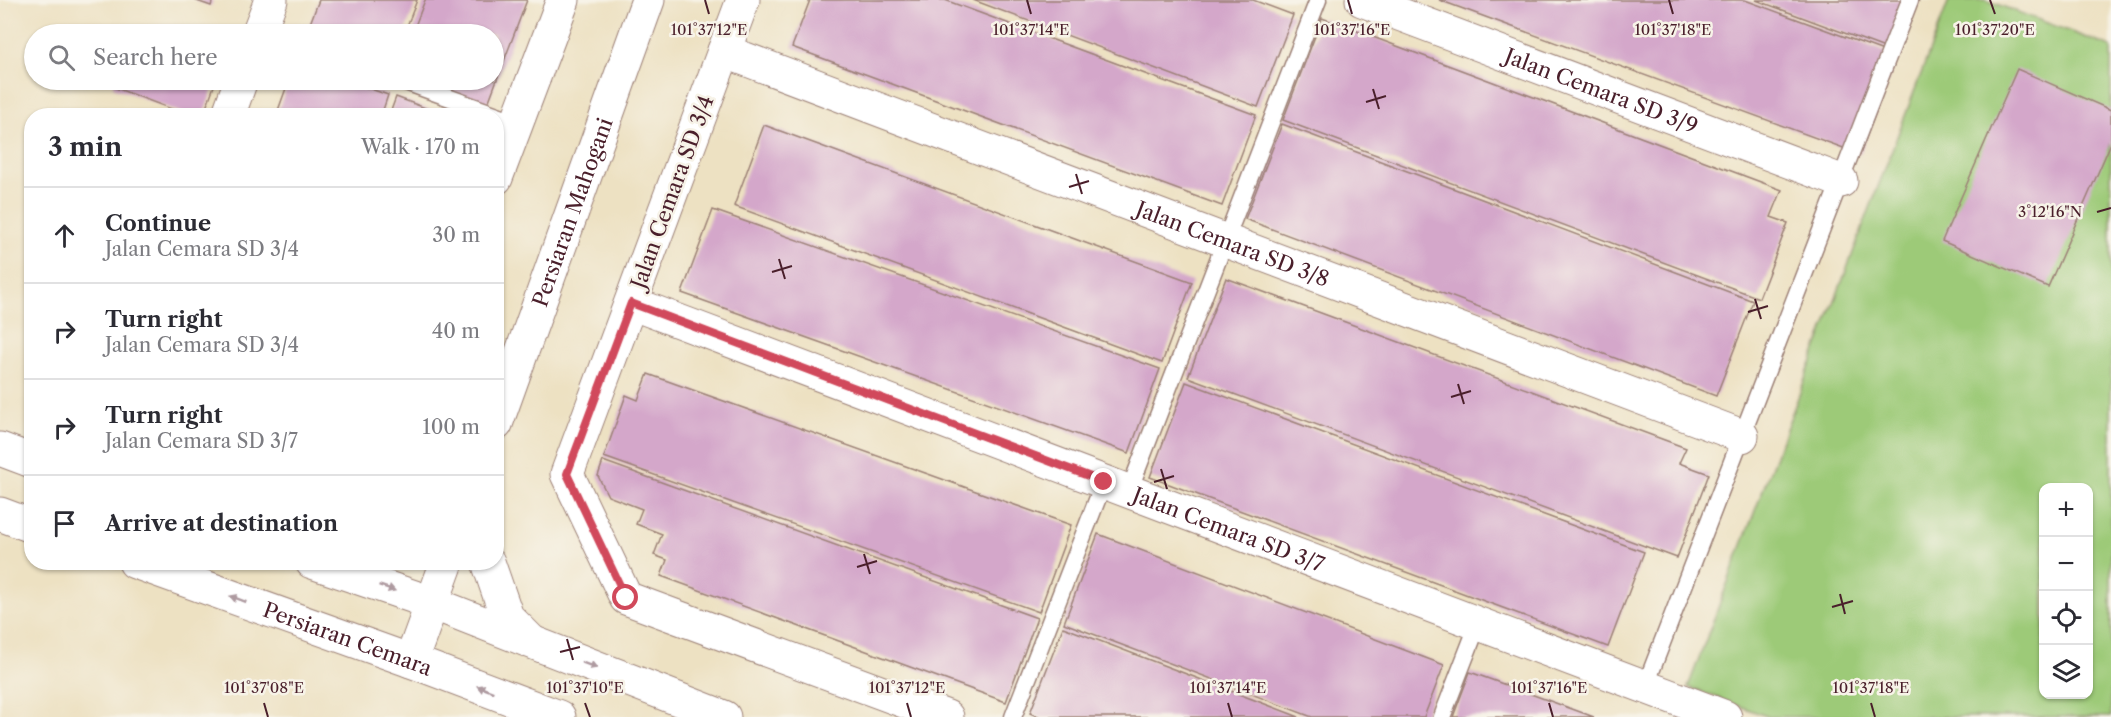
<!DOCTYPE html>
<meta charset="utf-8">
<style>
body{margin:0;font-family:"Libre Caslon Text",serif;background:#f2f2f3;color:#2b2b33}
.controls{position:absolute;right:18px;bottom:18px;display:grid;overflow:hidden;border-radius:12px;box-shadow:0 2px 4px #0004}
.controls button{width:54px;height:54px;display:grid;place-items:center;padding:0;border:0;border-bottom:2px solid #e1e1e2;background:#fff;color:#2b2b33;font:30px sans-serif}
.stop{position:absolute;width:18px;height:18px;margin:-14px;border:4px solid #d1495b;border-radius:50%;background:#fff}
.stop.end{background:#d1495b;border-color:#fff;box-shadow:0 2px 6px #0008}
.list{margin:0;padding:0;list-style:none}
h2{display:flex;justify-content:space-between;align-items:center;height:78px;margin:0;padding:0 24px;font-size:26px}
h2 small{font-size:20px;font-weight:400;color:#7c7c81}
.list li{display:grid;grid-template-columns:39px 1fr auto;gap:18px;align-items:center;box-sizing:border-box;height:96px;padding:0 24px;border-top:2px solid #e1e1e2}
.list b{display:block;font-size:22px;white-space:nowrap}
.list p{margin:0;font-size:20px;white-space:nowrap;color:#7c7c81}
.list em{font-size:20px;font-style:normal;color:#7c7c81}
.icon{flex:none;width:33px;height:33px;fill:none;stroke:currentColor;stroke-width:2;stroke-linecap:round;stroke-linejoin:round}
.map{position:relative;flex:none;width:2111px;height:717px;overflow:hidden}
.search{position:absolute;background:#fff;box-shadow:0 2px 4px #0004;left:24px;top:24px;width:480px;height:66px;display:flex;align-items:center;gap:15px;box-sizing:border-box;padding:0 21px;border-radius:33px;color:#7c7c81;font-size:22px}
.panel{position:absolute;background:#fff;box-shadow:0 2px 4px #0004;left:24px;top:108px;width:480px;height:462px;border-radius:24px}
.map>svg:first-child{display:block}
.green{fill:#9dca78;stroke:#747452;stroke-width:1.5;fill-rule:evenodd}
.building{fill:#d4a7ca}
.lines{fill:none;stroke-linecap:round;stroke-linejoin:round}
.lane-casing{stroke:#9c8076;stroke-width:19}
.street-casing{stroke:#9c8076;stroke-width:35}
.secondary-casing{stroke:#9c8076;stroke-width:35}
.lane{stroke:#fff;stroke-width:16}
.street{stroke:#fff;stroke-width:33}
.secondary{stroke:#fff;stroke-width:33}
.oneway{fill:#ae9aa0}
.route{stroke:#d1495b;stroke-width:8}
.ticks{fill:none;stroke:#4a1f2b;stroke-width:2}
.labels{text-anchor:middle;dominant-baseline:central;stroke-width:5;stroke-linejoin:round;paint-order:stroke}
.street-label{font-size:21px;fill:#4a1f2b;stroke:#f7f3e8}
.ticks-label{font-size:15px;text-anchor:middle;fill:#4a1f2b;stroke:#f7f3e8;stroke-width:5;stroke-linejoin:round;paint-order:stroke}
</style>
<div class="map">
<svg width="2111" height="717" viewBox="0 0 2111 717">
<rect width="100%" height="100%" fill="#f7f3e8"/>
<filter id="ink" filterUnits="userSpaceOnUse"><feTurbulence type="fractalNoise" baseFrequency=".0167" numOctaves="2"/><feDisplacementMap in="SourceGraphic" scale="12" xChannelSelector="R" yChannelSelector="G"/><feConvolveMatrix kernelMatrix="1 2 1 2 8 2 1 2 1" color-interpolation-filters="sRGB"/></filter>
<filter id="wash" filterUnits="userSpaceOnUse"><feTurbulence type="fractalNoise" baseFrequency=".008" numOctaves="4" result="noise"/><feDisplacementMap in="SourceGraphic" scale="24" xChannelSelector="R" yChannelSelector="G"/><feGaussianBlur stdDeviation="1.35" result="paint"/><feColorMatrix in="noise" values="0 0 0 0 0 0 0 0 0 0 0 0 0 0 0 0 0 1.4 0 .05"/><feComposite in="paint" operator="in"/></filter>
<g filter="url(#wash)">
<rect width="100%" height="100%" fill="#ede1c2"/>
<!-- green -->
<path class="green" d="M1949,0h37l125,47v670h-342l-81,-30zM2044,488h44v206h-44z"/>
<g id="blocks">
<!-- building -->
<g class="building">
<path d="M194,0h19l-2,6z"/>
<path d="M319,0h98l-13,34h-98z"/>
<path d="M425,0h102l-40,106 -69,-26h76v-46h-82z"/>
<path d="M810,0h135l311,115 -34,91 -430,-159z"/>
<path d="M973,0h280l40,15 -35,92z"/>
<path d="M1439,0h306l152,56 -37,98z"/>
<path d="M1756,0h162l-20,53z"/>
<path d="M1322,18l460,172 -11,27 17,6 -29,75 -476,-178z"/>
<path d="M2017,69l94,41v33l-63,144 -106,-46z"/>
<path d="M115,80h83l16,6 -11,30h-13l-77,-29z"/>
<path d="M289,80h56l43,15 -7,21h-105z"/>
<path d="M396,97l48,18v1h-55z"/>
<path d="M1282,124l471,177 -37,95 -471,-177z"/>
<path d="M764,125l428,157 -30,81 -428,-157z"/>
<path d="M713,210l447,159 -31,84 -447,-160z"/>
<path d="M1226,278l460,170 -7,15 30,11 -32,84 -489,-181z"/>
<path d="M648,374l423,151 -32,87 -435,-155 22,-62 12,5z"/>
<path d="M1186,382l458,170 -36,95 -458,-170z"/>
<path d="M603,461l434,157 -31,84 -345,-126 6,-16 -13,-5 8,-21 -26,-10 6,-15 -34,-13 -10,-20z"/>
<path d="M1098,534l346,131 -20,52h-112l-248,-94z"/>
<path d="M1063,627l29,11 207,79h-260l-9,-4z"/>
<path d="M1470,672l58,21 66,24h-141z"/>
</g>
</g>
</g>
<g filter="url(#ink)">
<use href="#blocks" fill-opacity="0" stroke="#9c8076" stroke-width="1.5"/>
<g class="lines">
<defs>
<g id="lane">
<path d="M400,80l117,42"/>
<path d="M1129,491l189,-491"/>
<path d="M1645,687l265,-687"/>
<path d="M1013,717l91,-235"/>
<path d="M1442,717l36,-93"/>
</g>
<g id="street">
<path d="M743,0l-176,474 59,124 321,119"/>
<path id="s1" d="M1362,0l479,181"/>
<path d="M258,34l13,-34"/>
<path id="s2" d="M724,51l1018,385"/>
<path d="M228,116l13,-36"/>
<path d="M496,178l67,-178"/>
<path id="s3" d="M631,303l1094,414"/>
</g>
<g id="secondary">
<path id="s4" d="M496,424l152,-424"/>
<path d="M0,449l32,12"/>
<path d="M0,514l32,12"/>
<path id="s5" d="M135,562l276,99 148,56"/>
<path d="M312,562l120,41 292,114"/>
<path d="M488,562l19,55 24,24"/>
<path d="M411,661l36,-99"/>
</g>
</defs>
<!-- lane casing -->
<use href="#lane" class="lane-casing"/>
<!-- street casing -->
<use href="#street" class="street-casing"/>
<!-- secondary casing -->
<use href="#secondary" class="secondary-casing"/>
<!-- lane -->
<use href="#lane" class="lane"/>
<!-- street -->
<use href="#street" class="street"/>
<!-- secondary -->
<use href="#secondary" class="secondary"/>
</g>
<!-- one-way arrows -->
<defs><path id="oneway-solid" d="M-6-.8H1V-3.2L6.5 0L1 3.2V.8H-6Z" transform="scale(1.5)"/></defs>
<g class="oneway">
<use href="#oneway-solid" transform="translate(387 588) rotate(19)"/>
<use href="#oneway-solid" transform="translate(238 599) rotate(-160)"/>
<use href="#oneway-solid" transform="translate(589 665) rotate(21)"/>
<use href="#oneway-solid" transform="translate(485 689) rotate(-159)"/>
</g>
</g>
<g class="lines" filter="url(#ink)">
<!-- route -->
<path class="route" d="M626,598l-59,-124 64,-171 473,179"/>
</g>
<!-- ticks -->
<path class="ticks" d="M705,0l4,14M1027,0l4,14M1348,0l4,14M1669,0l4,14M1990,0l5,14M1373,89l6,20M1366,102l20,-6M1076,174l6,20M1069,187l20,-6M2097,212l14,-4M779,259l6,20M772,272l20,-6M1755,299l6,20M1748,312l20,-6M1458,384l6,20M1451,397l20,-6M1161,469l6,20M1154,482l20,-6M864,554l6,20M857,567l20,-6M1840,594l5,20M1832,607l21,-6M567,639l6,21M560,652l20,-5M264,703l4,14M585,703l5,14M907,703l4,14M1228,703l4,14M1549,703l4,14M1871,703l4,14"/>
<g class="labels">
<!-- street labels -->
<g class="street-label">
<text stroke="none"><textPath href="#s1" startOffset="256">Jalan Cemara SD 3/9</textPath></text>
<text transform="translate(672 192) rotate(-70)">Jalan Cemara SD 3/4</text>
<text stroke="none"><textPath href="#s4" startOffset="225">Persiaran Mahogani</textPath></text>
<text stroke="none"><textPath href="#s2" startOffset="544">Jalan Cemara SD 3/8</textPath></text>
<text stroke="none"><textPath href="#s3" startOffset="639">Jalan Cemara SD 3/7</textPath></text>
<text stroke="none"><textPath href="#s5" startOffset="226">Persiaran Cemara</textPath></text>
</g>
</g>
<g class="ticks-label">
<text x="709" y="35">101°37'12"E</text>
<text x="1031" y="35">101°37'14"E</text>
<text x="1352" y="35">101°37'16"E</text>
<text x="1673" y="35">101°37'18"E</text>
<text x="1995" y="35">101°37'20"E</text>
<text x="2050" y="217">3°12'16"N</text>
<text x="264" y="693">101°37'08"E</text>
<text x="585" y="693">101°37'10"E</text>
<text x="907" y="693">101°37'12"E</text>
<text x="1228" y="693">101°37'14"E</text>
<text x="1549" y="693">101°37'16"E</text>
<text x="1871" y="693">101°37'18"E</text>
</g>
</svg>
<div class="controls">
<button>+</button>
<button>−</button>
<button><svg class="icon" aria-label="locate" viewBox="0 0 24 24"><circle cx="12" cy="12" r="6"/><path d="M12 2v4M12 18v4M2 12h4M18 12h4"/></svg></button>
<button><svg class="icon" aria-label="layers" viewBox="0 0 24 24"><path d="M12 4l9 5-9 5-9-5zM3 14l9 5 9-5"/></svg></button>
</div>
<div class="stop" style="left:626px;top:598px"></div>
<div class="stop end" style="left:1104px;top:482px"></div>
<div class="search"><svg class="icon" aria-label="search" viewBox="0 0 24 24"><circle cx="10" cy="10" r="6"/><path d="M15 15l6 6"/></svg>Search here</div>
<section class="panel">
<h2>3 min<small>Walk · 170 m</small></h2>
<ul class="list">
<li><svg class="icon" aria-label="ahead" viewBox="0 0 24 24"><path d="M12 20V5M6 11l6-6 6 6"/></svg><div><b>Continue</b><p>Jalan Cemara SD 3/4</p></div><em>30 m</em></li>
<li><svg class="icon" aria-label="right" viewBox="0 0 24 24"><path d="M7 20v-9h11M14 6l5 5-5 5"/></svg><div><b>Turn right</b><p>Jalan Cemara SD 3/4</p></div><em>40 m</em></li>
<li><svg class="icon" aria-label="right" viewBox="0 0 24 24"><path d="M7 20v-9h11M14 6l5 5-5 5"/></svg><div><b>Turn right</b><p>Jalan Cemara SD 3/7</p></div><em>100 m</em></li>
<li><svg class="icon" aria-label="arrive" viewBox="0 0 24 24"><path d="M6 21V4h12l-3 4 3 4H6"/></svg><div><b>Arrive at destination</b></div></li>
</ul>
</section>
</div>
